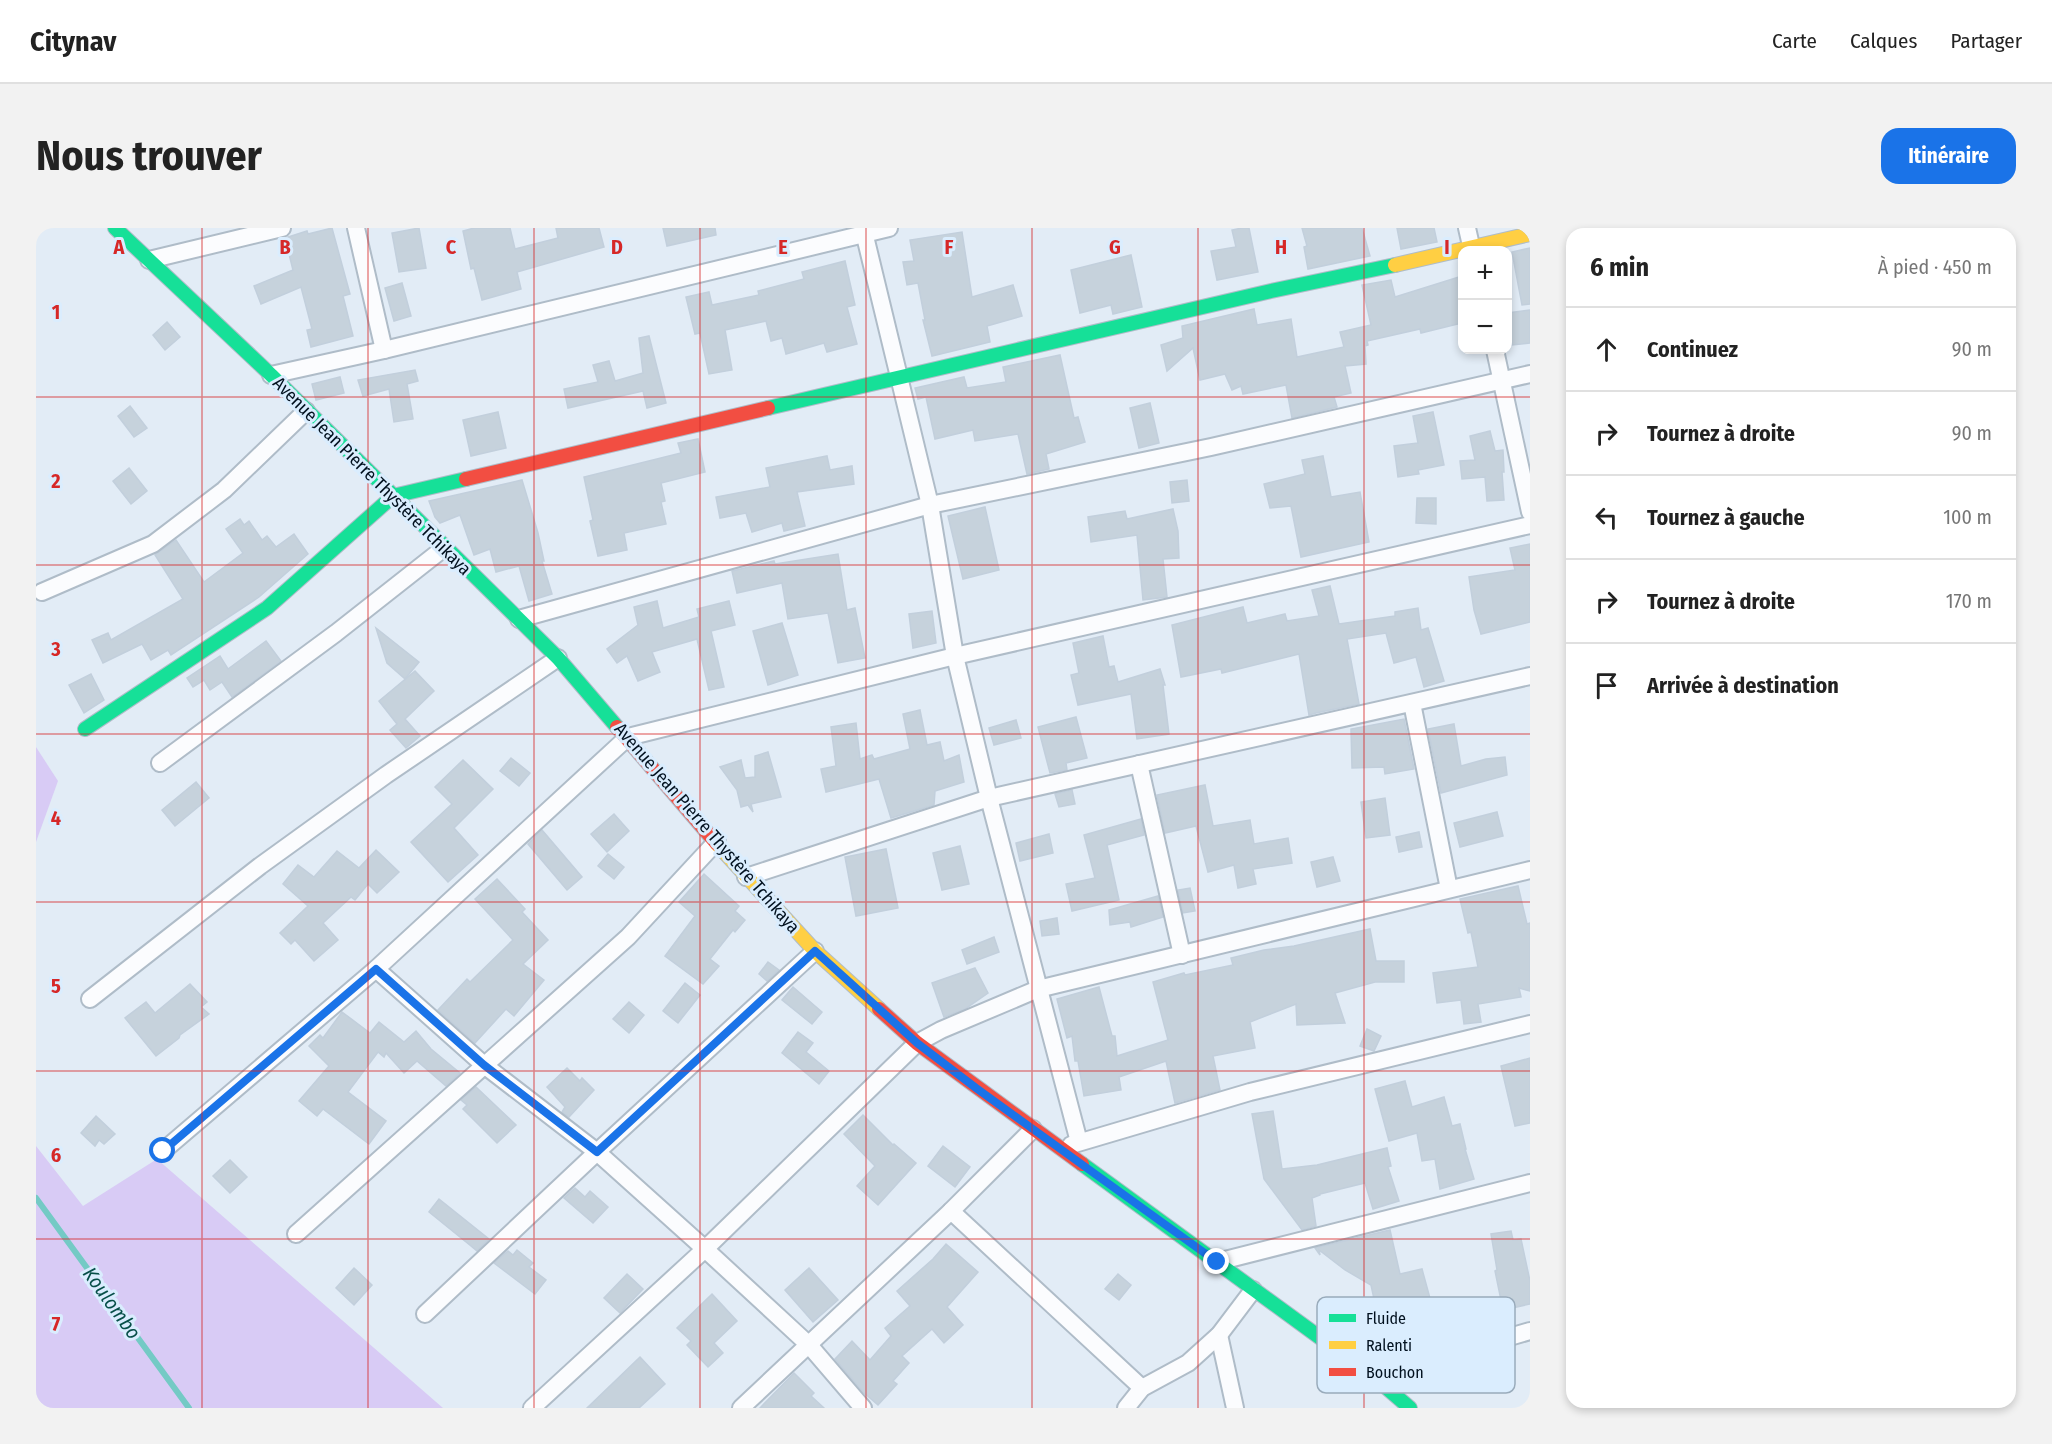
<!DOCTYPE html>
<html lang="fr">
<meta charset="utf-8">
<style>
body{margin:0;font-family:"Fira Sans Condensed",sans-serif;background:#f2f2f2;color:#222}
.controls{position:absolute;right:18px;top:18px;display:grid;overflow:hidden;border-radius:12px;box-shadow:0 3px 9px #0003}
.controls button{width:54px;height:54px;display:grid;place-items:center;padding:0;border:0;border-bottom:2px solid #e0e0e0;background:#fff;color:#222;font:30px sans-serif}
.stop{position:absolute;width:18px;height:18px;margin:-14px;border:4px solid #1a73e8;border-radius:50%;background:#fff}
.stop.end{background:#1a73e8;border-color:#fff;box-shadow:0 2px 6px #0008}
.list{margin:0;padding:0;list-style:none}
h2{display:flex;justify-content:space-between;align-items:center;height:78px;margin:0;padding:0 24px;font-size:26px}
h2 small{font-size:20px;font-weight:400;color:#767676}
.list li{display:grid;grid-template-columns:39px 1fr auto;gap:18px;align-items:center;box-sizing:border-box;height:84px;padding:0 24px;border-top:2px solid #e0e0e0}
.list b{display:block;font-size:22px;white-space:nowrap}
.list em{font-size:20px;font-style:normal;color:#767676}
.icon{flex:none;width:33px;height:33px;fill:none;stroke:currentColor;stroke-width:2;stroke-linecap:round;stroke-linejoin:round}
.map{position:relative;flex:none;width:1494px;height:1180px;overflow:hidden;border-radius:18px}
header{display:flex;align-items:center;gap:36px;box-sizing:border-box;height:84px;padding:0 30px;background:#fff;border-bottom:2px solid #e0e0e0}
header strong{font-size:28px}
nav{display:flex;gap:33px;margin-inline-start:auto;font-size:21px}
.intro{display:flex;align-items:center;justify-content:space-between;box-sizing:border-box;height:144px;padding:0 36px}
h1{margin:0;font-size:42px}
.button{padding:15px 27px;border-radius:18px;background:#1a73e8;color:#fff;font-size:21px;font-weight:700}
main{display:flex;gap:36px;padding:0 36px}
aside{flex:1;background:#fff;border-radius:18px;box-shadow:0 3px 9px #0003}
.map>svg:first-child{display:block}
.green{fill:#d8cbf5}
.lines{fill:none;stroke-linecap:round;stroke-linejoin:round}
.stream{stroke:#74cac5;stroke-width:6}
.building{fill:#c6d2dc;stroke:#c2cfdc;stroke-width:1.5}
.street-casing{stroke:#afbcc8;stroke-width:20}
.fast-casing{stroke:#afbcc8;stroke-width:16}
.slow-casing{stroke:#afbcc8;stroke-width:16}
.jam-casing{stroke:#afbcc8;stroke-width:16}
.street{stroke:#fbfcfe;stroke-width:16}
.fast{stroke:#16e098;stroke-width:14}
.slow{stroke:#ffcf43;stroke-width:14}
.jam{stroke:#f24e42;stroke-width:14}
.route{stroke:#1a73e8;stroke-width:8}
.grid{fill:none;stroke:#d62828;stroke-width:1.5;stroke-opacity:0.55}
.labels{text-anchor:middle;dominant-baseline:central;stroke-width:6;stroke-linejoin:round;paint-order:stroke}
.street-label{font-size:18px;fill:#02111f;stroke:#daedfe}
.water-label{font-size:20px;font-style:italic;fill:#074f49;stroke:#daedfe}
.key{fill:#daedfe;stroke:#99abbb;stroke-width:1.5}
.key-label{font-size:16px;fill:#02111f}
.grid-label{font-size:20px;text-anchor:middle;font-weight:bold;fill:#d62828;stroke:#daedfe;stroke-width:6;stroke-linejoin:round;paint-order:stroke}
</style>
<header>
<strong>Citynav</strong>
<nav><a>Carte</a><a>Calques</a><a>Partager</a></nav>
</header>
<div class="intro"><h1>Nous trouver</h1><a class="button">Itinéraire</a></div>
<main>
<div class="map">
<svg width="1494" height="1180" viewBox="0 0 1494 1180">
<rect width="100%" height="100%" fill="#e2ecf6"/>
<!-- green -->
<g class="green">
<path d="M0,519l22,34 -22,61z"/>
<path d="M0,918l47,60 74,-47 286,249h-407z"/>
</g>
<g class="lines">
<!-- stream -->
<path class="stream" d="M0,970l153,210"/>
</g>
<!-- building -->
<g class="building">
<path d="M296,0l18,66 -7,2 10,40 -42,11 -4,-17 5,-1 -11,-42 -40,17 -7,-18 39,-16 -8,-32 22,-7 1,3z"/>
<path d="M383,0l7,40 -27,4 -7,-39z"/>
<path d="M438,0h36l5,21 43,-11 -2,-10h43l5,19 -87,25 4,17 -39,11 -8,-32 -3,1 -8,-38z"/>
<path d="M627,0h52l1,7 -49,11z"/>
<path d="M1206,0h7l9,44 -41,8 -6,-29 25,-4 -4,-17z"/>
<path d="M1266,0h60l8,28 -62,13 -4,-22 3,-1z"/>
<path d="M1361,0h37l3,14 -36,7z"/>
<path d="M926,4l10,65 41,-12 9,31 -35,10 3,16 -58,14 -9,-36h2l-7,-37 -11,2 -4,-23 11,-1 -4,-21z"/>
<path d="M1494,20v56l-8,1 -10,-53z"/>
<path d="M1095,27l11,52 -29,7 -2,-9 -31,8 -9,-43z"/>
<path d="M809,33l10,44 -8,2 10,37 -30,8 -3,-9 -38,11 -4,-16 -11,3 -5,-20 -41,9 7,40 -23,4 -9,-41 -5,1 -9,-37 23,-5 3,13 47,-10 -1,-4 46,-12 -2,-7z"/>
<path d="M1423,49l3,12v4l-3,1 3,29 -41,10 -1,-4 -53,12 1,4 -3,1 1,18 -21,2 6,27 -17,4 3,10 -45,11 -6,-33 -43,9 -2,-8 -9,4 -7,-16 -25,6 -7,-32 -26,23 -6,-26 22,-7 -1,-12 72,-17 3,16 34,-6 6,38 47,-10 -4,-15 31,-7 -9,-40 29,-5 4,17z"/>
<path d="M366,55l9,33 -17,5 -9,-33z"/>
<path d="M1494,82v33l-18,2 -4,-32z"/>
<path d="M131,94l13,15 -15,13 -12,-15z"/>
<path d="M613,108l17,67 -19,5 -4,-17 -75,17 -4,-19 34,-7 -5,-17 16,-4 6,20 28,-8 -4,-35z"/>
<path d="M1024,127l14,63 4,-1 7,25 -39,12 3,15 -22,5 -9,-40 -43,7 -2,-11 -38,9 -9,-42 -8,2 -3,-11 49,-11 3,11 39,-6 -3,-15z"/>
<path d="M379,142l3,11 -11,3 6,35 -19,3 -5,-33 -26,7 -5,-16z"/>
<path d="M304,149l4,16 -28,7 -4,-16z"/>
<path d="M1114,175l9,40 -20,5 -9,-40z"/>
<path d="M94,178l17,22 -13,9 -16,-21z"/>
<path d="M462,184l8,36 -35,8 -8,-36z"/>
<path d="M1397,184l11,53 -26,5 1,4 -21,3 -4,-31 24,-3 -5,-27z"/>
<path d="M1454,203l5,20 8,-1 1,22h-2l2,28 -17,1 -2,-24 -23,2 -2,-18 15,-1 -5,-24z"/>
<path d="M662,211l7,33 -44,11 4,18 -4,1 5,22 -42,9 3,17 -29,6 -8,-35 3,-1 -9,-43 97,-24 -3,-10z"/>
<path d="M791,228l3,14 22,-4 2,18 -57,8 8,34 -21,5 -2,-8 -30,9 -6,-19 -26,5 -4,-21 54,-10 -4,-19z"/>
<path d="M1287,228l8,41 29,-5 9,50 -68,15 -10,-51 -21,2 -6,-24 41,-10 -3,-14z"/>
<path d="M93,240l18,23 -16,13 -18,-23z"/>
<path d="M486,252l16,53 6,28h-2l10,33 -23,7 -10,-35 -23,6 -6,-23 -16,6 -14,-40 -20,8 -5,-6 -6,-16z"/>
<path d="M1151,252l2,21 -17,2 -2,-21z"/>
<path d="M1381,270h19v26l-20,-1z"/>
<path d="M949,279l14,63 -36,9 -15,-63z"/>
<path d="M1137,281l5,22 1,27 -16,1 4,38 -24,3 -6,-65 -46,7 -3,-25 37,-6 2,8z"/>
<path d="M204,291l4,6 5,-4 13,19 5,-4 9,11 18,-13 14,20 -49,43 -88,58 -3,-5 -17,10 -9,-16 -39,19 -11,-23 16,-7 3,7 72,-41 -28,-44 21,-15 28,42 39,-29 -17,-24z"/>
<path d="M1494,316v78l-49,12 -7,-24 -5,-33 46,-7 -5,-22z"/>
<path d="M802,326l9,56 8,-2 10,50 -27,5 -10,-50 -40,6 -6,-36 -45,10 -5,-22 42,-10 1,3z"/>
<path d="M1294,358l9,38 56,-8v-4l23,-4 3,22 7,-2 16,53 -20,6 -8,-30 -22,6 -8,-30 -39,6 12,65 -43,9 -7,2 -10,-61 -77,19 -1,-4 -40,8 -9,-52 71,-18 4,16 38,-9 2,7 32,-5 -7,-26z"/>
<path d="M621,373l6,27 36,-11 -2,-8 32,-8 6,24 -24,6 13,56 -15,3 -12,-51 -45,13 8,20 -22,9 -11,-25 -10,7 -10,-14 31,-24 -4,-18z"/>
<path d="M896,383l4,32 -23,5 -4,-34z"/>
<path d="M746,395l16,52 -30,10 -15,-54z"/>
<path d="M340,400l43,34 -14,17 -18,-16z"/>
<path d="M1067,408l6,31 5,-1 4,16 42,-13 5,16h-2l6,49 -32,5 -6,-45 -53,11 -7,-30 8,-2 -6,-30z"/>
<path d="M230,413l15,20 -49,36 -10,-15 -12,8 -6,-10 -11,7 -6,-9 33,-22 8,13z"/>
<path d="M379,443l19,20 -29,28 15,17 -14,12 -16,-18 7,-6 -18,-23z"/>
<path d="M55,446l13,26 -20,13 -15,-28z"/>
<path d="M884,482l7,35 13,-3 4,19 15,-6 5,27 -29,9 -1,14 -43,13 -12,-39 -53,13 -5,-23 15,-3 -5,-39 25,-4 4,36 12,-4 2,4 36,-10 -7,-35z"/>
<path d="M1040,489l11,41 -21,5 1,7 -17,3 -12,-46z"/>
<path d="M1368,491l10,50 -29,5 -1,-7 -32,1 -1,-39z"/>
<path d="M980,492l5,18 -27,7 -5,-17z"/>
<path d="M1418,496l7,42 25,-7 19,-2 2,18 -66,18 -13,-64z"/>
<path d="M732,524l13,45 -30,7 2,8 -5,-7 -7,2 -4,-17 -17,-23 21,-7 4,18 10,-1v-21z"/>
<path d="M475,530l19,15 -11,13 -19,-15z"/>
<path d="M427,532l30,29 -39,39 24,27 -30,27 -37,-40 41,-38 -17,-17z"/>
<path d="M160,554l13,16 -34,28 -13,-16z"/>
<path d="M1169,557l8,41 37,-6 4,24 34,-6 4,25 -39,6 3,15 -18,4 -4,-23 -26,7 -12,-46 -31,7 -8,-38z"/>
<path d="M1036,562l3,14 -16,3 -4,-13z"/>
<path d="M1349,570l5,37 -24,3 -5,-36z"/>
<path d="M1461,584l6,24 -43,11 -6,-24z"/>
<path d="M578,586l15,17 -22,21 -16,-18z"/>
<path d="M1105,591l3,16 -37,10 12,55 -47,11 -6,-27 29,-6 -11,-43z"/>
<path d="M506,602l40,47 -15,13 -39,-46z"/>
<path d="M1383,604l3,15 -23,5 -3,-15z"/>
<path d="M1013,606l4,19 -33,8 -4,-18z"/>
<path d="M924,618l9,38 -27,6 -9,-37z"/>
<path d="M850,621l12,59 -42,8 -11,-59z"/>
<path d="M340,622l23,22 -22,21 -9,-9 -13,16 -4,-3 -28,26 15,17 -24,21 -19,-21 -4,4 -11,-11 28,-27 -25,-22 15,-19 16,12 23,-26 22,17z"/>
<path d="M572,626l16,13 -10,12 -16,-13z"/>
<path d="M1297,629l7,24 -23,6 -6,-25z"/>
<path d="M668,646l35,32 -4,5 10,9 -10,12 -2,-2 -23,29 9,7 -16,18 -38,-28 30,-40 -16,-14z"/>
<path d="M461,651l28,30 -3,3 26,28 -25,24 21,16 -30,36 -8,-7 -31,34 -37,-33 29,-31 3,3 43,-42 -38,-41z"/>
<path d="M1482,658l9,38 3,-1v68l-11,-3 2,9 -43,7 3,18 -17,2 -3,-24 -24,3 -4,-30 45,-6 -7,-35 -3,1 -8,-34z"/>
<path d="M1154,660l5,23 -12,2 -5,-23z"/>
<path d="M1122,668l5,21 -32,10 -1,-5 -20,3 -1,-15z"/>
<path d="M1021,690l2,16 -17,2 -2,-15z"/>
<path d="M1334,701l6,32h28v21h-29l-40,11 10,30 -48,2 -1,-21 -46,18 5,26 -42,8 7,34 -45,13 -9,-42 -47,16 2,13 -37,6 -6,-35h-3l-3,-25 -5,2 -10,-39 42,-12 13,49h3l2,20 51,-16 -15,-58 31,-9 1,2 48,-10 -2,-7 33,-8 30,-4z"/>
<path d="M958,709l5,15 -32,12 -5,-14z"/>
<path d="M732,734l11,8 -12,11 -8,-7z"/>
<path d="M939,740l13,25 -23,16 -21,8 -12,-34z"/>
<path d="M649,755l15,12 -22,28 -15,-12z"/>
<path d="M154,756l17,18 -6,5 8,7 -29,21 -1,3 -23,18 -31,-38 21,-16 9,11z"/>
<path d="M757,759l29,25 -10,12 -30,-24z"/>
<path d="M593,774l15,13 -15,18 -16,-14z"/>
<path d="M306,784l28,21 9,-11 25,20 12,-11 15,18 29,24 -14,13 -29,-25 -13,12 -18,-20 -2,4 -6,-5 -30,40 38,29 -17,23 -46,-35 -6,7 -18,-15 30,-35 -20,-20 11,-11 3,3z"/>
<path d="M1331,801l14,7 -7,15 -14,-5z"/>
<path d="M762,804l15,11 -7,9 23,19 -10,13 -37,-31z"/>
<path d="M1494,830v65l-15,3 -14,-60z"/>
<path d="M531,840l13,13 2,-3 12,12 -25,27 -7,-5 3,-5 -18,-20z"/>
<path d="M1369,853l7,26 32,-10 8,29 8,-2 6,25h-1l9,30 -34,10 -5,-30 -13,2 -5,-28 -28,8 -14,-52z"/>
<path d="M440,859l40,38 -19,18 -34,-34 4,-4 -6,-5z"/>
<path d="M1237,883l9,58 35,-4 70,-17 4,18 -3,1 11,34 -26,8 -8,-26 -45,11v1l-8,3 4,28 -14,4 -38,-51 -12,-65z"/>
<path d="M827,887l30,30 1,-1 22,19 -38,42 -21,-19 18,-20 -31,-32z"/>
<path d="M60,888l19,18 -11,10 -5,-4 -4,6 -14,-13z"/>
<path d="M907,918l27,21 -15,20 -27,-21z"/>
<path d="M194,932l17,17 -17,16 -17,-17z"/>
<path d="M539,960l10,9 5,-6 18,16 -15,16 -29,-25z"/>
<path d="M403,971l50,40 -12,12 -6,-5 -42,-34z"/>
<path d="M1354,1002l10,44 22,-5 18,66 -17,5 -4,-13 -37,9 -11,-51 -26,-15 -26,-20 1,5 -5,-7z"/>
<path d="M1475,1003l2,9 8,-1 9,42v23l-27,6 -8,-39 2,-1 -6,-36z"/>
<path d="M910,1016l32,28 -31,35 16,18 -19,18 -12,-14 -30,27 7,7 -16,18 4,3 -19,21 -15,-13 -28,-33 17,-18 18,19 21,-24 -6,-8 25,-22 -13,-15 36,-32z"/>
<path d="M481,1022l16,13 -4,4 17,13 -11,14 -41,-31 14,-12 5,4z"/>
<path d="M318,1040l18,17 -18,20 -18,-17z"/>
<path d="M773,1040l29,32 -25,22 -28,-32z"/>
<path d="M591,1046l16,15 -23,24 -16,-15z"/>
<path d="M1082,1046l13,11 -12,15 -14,-11z"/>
<path d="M676,1066l25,27 -23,22 9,10 -15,14 -21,-22 4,-4 -14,-13z"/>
<path d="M604,1129l25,27 -26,24h-52z"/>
<path d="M758,1145l20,20 -3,3 13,12h-64z"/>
</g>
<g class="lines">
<defs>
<g id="street">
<path d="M320,0l28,122"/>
<path d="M827,0l67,277 25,151 34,142 90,344"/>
<path d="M1431,0l5,22"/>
<path d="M113,32l133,-32"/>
<path d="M1459,122l35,162"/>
<path d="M235,147l113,-25 505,-122"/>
<path d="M6,364l111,-48 71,-54 82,-79"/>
<path d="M483,391l411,-114 281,-58 319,-73"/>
<path d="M1376,475l37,186"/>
<path d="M124,535l176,-130 108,-85"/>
<path d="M1103,536l43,191"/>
<path d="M710,649l243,-79 541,-122"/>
<path d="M340,741l108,96 113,87 108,97 104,96 54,63"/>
<path d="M54,771l170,-133 126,-91 172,-117"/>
<path d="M1035,917l179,-53 280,-68"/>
<path d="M127,923l213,-182 252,-232 327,-81 575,-131"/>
<path d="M915,983l191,177"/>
<path d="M260,1006l332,-297 89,-96"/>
<path d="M1181,1034l313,-79"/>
<path d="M389,1086l172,-162 218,-201"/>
<path d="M1183,1107l16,73"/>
<path d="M1338,1149l156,-46"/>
<path d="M496,1180l173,-159 212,-206 24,-13 97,-41 492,-119"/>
<path d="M705,1180l210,-197 82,-82"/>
<path d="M1090,1180l16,-20 46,-25 31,-28 34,-45"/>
</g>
<g id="fast">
<path d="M79,0l156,147 287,283 59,69"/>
<path d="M732,180l503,-117 124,-26"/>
<path d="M49,501l182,-121 126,-112 73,-17"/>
<path d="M1046,936l292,213 36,31"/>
</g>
<g id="slow">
<path d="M1359,37l135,-31"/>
<path d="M681,616l98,107 64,58"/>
</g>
<g id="jam">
<path d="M430,251l302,-71"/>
<path d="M581,499l100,117"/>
<path d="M843,781l38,34 165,121"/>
</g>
</defs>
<!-- street casing -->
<use href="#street" class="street-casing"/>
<!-- fast casing -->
<use href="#fast" class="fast-casing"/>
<!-- slow casing -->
<use href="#slow" class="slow-casing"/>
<!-- jam casing -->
<use href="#jam" class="jam-casing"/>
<!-- street -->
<use href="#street" class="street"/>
<!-- fast -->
<use href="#fast" class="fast"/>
<!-- slow -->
<use href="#slow" class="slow"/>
<!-- jam -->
<use href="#jam" class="jam"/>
</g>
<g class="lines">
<!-- route -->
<path class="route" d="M127,923l213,-182 108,96 113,87 218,-201 102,92 59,45 241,174"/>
</g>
<!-- grid -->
<path class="grid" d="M166,0v1180M332,0v1180M498,0v1180M664,0v1180M830,0v1180M996,0v1180M1162,0v1180M1328,0v1180M0,169h1494M0,337h1494M0,506h1494M0,674h1494M0,843h1494M0,1011h1494"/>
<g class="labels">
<!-- street labels -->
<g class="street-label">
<text transform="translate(336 248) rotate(45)">Avenue Jean Pierre Thystère Tchikaya</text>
<text transform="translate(671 600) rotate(49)">Avenue Jean Pierre Thystère Tchikaya</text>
</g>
<!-- water labels -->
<g class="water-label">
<text transform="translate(76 1075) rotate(54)">Koulombo</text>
</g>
</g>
<!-- legend -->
<rect x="1281" y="1069" width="198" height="96" rx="9" class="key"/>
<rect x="1293" y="1086" width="27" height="8" fill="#16e098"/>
<rect x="1293" y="1113" width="27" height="8" fill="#ffcf43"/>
<rect x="1293" y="1140" width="27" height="8" fill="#f24e42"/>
<g class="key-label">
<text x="1330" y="1096">Fluide</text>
<text x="1330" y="1123">Ralenti</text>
<text x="1330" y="1150">Bouchon</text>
</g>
<g class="grid-label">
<text x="83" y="26">A</text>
<text x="249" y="26">B</text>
<text x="415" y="26">C</text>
<text x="581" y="26">D</text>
<text x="747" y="26">E</text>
<text x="913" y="26">F</text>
<text x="1079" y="26">G</text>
<text x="1245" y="26">H</text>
<text x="1411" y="26">I</text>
<text x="20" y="91">1</text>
<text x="20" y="260">2</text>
<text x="20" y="428">3</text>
<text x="20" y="597">4</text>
<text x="20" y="765">5</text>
<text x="20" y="934">6</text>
<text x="20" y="1103">7</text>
</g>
</svg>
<div class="controls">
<button>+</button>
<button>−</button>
</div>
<div class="stop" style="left:127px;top:923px"></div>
<div class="stop end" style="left:1181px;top:1034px"></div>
</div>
<aside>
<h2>6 min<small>À pied · 450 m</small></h2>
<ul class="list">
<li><svg class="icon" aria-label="ahead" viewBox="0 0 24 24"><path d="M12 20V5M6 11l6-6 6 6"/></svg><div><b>Continuez</b></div><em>90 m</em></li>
<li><svg class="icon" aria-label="right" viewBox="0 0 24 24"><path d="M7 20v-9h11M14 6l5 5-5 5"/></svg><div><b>Tournez à droite</b></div><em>90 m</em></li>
<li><svg class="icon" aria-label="left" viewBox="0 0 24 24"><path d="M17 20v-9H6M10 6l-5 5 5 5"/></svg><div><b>Tournez à gauche</b></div><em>100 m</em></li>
<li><svg class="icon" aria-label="right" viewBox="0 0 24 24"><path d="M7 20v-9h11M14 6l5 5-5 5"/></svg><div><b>Tournez à droite</b></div><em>170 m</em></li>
<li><svg class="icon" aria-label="arrive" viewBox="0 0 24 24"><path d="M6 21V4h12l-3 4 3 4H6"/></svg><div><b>Arrivée à destination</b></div></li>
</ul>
</aside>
</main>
